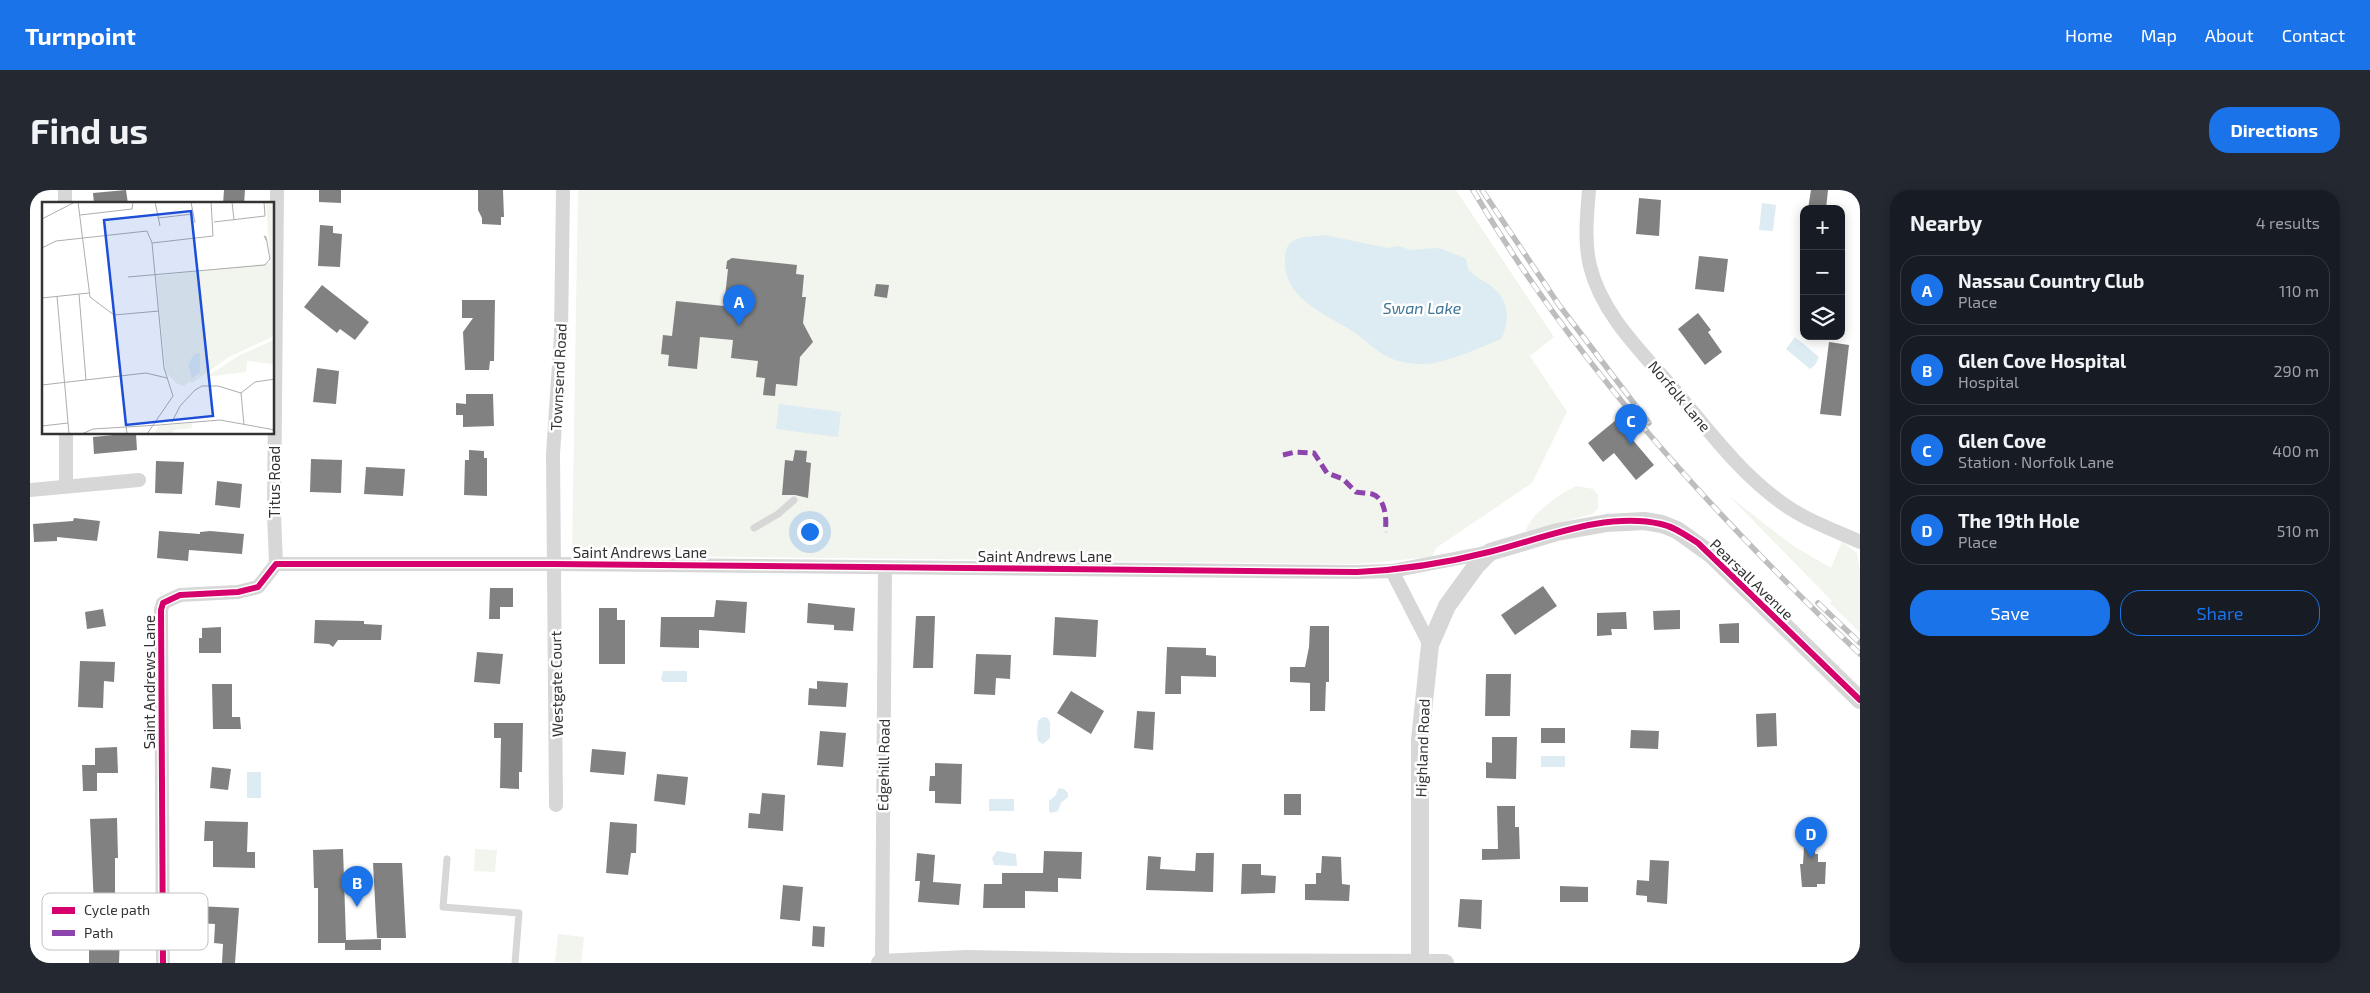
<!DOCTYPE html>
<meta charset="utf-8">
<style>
body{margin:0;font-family:"Exo 2",sans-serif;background:#242831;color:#f1f3f6}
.controls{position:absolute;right:15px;top:15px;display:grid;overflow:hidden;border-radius:10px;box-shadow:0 2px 12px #0003}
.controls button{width:45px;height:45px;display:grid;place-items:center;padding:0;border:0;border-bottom:1px solid #363941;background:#171b24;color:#f1f3f6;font:25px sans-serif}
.you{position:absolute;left:779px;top:341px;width:18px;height:18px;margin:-12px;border:4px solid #fff;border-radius:50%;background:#1a73e8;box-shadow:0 0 0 8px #1a73e833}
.badge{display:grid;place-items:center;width:32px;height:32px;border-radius:50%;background:#1a73e8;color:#fff;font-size:16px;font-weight:700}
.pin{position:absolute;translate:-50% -41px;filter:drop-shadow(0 1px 2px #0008)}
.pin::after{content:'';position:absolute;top:26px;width:18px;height:15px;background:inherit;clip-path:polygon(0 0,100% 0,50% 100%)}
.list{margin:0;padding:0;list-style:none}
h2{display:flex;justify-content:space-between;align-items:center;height:65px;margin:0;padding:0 20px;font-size:21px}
h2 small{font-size:16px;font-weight:400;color:#9ea1a6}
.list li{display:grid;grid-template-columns:32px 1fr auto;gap:15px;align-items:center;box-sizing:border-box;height:70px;margin:0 10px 10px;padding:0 10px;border:1px solid #363941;border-radius:20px}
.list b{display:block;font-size:19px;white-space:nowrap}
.list p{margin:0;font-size:16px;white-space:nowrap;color:#9ea1a6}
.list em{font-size:16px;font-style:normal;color:#9ea1a6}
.actions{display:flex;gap:10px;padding:15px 20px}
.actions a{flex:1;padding:11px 0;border:1px solid #1a73e8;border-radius:20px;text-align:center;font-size:18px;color:#1a73e8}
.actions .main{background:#1a73e8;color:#fff}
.icon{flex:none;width:28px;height:28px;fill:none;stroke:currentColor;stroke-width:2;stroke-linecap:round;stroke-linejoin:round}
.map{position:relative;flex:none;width:1830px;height:773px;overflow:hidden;border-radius:20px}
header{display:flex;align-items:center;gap:30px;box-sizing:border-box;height:70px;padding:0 25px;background:#1a73e8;color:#fff}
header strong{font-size:24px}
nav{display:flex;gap:28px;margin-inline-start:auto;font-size:18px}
.intro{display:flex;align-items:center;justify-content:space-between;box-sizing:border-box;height:120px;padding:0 30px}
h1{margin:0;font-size:35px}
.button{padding:12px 22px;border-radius:20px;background:#1a73e8;color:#fff;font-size:18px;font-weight:700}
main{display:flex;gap:30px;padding:0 30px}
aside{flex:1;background:#171b24;border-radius:20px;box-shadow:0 2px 12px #0003}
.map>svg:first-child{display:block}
.green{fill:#f1f5ed}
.water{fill:#ddebf3}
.building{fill:#818181}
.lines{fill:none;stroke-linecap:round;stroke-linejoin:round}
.service{stroke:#d7d7d7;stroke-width:7}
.minor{stroke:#d7d7d7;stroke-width:14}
.tertiary{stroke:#d7d7d7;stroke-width:18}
.rail-casing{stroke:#bebebe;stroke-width:5.5}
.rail{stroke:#fff;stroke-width:4;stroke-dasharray:11;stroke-linecap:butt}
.quiet{stroke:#8e44ad;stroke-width:5;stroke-dasharray:10 5;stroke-linecap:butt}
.cycleway-casing{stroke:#fff;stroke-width:9}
.cycleway{stroke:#d6006c;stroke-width:6}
.labels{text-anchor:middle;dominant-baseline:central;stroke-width:5;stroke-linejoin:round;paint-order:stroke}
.street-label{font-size:15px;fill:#333;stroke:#fff}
.water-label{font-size:16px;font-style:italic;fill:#3f7597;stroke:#fff}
.inset-road{fill:none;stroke:#adadad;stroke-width:1}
.view{fill:#1d4ed8;fill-opacity:0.15;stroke:#1d4ed8;stroke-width:2.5}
.inset-edge{fill:none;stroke:#333;stroke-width:2.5}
.key{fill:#fff;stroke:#c2c2c2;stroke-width:1}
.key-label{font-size:14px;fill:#333}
</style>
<header>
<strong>Turnpoint</strong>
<nav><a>Home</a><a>Map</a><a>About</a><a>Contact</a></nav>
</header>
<div class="intro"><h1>Find us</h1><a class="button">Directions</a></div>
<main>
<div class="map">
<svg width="1830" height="773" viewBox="0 0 1830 773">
<rect width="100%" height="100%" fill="#fff"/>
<!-- green -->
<g class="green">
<path d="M548,0h878l98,147 -24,19 37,56 -35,71 -96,65 -4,9 -75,7 -785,-9z"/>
<path d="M1547,296l16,3 5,6v14l-6,5 -65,18 -1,-2c5,-16 35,-38 51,-44z"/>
<path d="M1699,306l63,49 39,23 11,-27 15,12 3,19v61l-30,-30 2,-2z"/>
<path d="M445,659l22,1 -2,22 -21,-1z"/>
<path d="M528,744l26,3 -3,26 -26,-1z"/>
</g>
<!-- water -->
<g class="water">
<path d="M1732,13l14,2 -3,26 -14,-1z"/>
<path d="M1295,45l62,13 11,-2 12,4 29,-2 26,10c3,5 1,10 6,14 5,6 14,9 20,14 18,14 20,33 10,53 -22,9 -60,27 -83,25 -35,-2 -42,-17 -67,-34 -28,-17 -68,-32 -66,-71 0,-7 2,-16 10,-19 9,-5 20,-3 30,-5z"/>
<path d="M1765,147l24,20 -4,8 -5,4 -24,-20z"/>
<path d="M749,214l62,8 -3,25 -62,-8z"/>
<path d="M633,481h24v11h-24l-2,-3z"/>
<path d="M1013,527l5,1 2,5v15l-7,6 -5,-3 -1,-8 1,-12z"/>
<rect x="1511" y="566" width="24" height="11"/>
<rect x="217" y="582" width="14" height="26"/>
<path d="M1029,598l5,1 4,4v4l-7,6 -3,8 -7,2 -2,-2v-10l6,-5z"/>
<rect x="959" y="609" width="25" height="12"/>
<path d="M967,661l19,3 1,12 -23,-1 -2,-7z"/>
</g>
<!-- building -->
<g class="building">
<path d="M96,0l2,14h-34l-1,-11z"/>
<path d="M194,0h21l-1,14h-21z"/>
<path d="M289,0h22v13l-22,-1z"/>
<path d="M448,0h25l1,27h-3v8l-19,-1v-6l-4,-8z"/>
<path d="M1781,0h17l-2,19h-18z"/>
<path d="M1609,8l22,2 -2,36 -23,-2z"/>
<path d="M290,35l13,1v7l9,1 -2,33 -22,-1z"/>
<path d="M1669,66l29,3 -4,33 -29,-3z"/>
<path d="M702,68l65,7 -1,9 8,1 -2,22h4l-3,26 10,19 -13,15 -3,29 -21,-2 -1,12 -12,-1 2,-17 -9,-1 2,-16 -27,-3 2,-18 -33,-3 -3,32 -29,-3 1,-11 -8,-1 2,-19 9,1 4,-35 48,5 4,-37h-2l1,-8z"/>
<path d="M846,94l13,1 -2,13 -13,-2z"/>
<path d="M292,95l47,37 -14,18 -15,-11 -3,4 -33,-26z"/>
<path d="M432,110h33l-1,61h-4l-1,9h-24l-2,-38 10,-14h-11z"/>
<path d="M1668,123l13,17 -3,2 14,20 -17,13 -27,-36z"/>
<path d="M1799,152l20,3 -8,71 -21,-2z"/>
<path d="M287,178l22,3 -3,33 -23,-2z"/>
<path d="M436,204h27l1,32 -31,1v-12h-7v-12l10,1z"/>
<path d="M1586,230l38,45 -18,15 -22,-27 -11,9 -15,-19z"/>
<path d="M94,244h12l1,16 -43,4 -1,-17z"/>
<path d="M439,260l15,1v7h3v38l-23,-1 1,-35h4z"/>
<path d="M765,260l12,1 -1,11 5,1 -3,35 -13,-3h-13l3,-35 8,1z"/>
<path d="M281,269l31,1 -1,33 -31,-1z"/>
<path d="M126,271l28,1 -2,32 -27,-1z"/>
<path d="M336,277l39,2 -2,27 -39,-2z"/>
<path d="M187,291l25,3 -2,24 -25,-3z"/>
<path d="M44,328l26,3 -3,20 -40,-4v4l-23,1 -1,-18 40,-3z"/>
<path d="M129,341l41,3v-2l10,-1 34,3 -2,20 -53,-4 -1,11 -31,-3z"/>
<path d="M1513,396l14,20 -42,29 -14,-20z"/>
<path d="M460,398h23v19h-13v12h-11z"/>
<path d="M686,410l31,2 -2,31 -46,-3v18l-39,-1 1,-30h53z"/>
<path d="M778,413l47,5 -2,23 -19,-1v-5l-27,-2z"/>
<path d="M569,418h18v12h8v44h-26z"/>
<path d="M73,419l3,17 -19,3 -2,-17z"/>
<path d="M1650,420v19l-26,1 -1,-19z"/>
<path d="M1596,422l1,17h-16l1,6 -15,1v-23z"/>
<path d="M886,426h19l-2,52h-20z"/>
<path d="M1025,427l43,3 -2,37 -43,-2z"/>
<path d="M285,430l49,1v3l18,1 -1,15h-43l-5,7 -4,-3 -15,-1z"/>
<path d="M1709,433v20h-19l-1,-19z"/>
<path d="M1280,436h19v56h-3l-1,29h-15v-28l-20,-1v-15h15l4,-20z"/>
<path d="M191,437v26h-22v-15h3v-10z"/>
<path d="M1137,457l39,1v7l10,1v21l-35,-1v18h-16z"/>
<path d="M447,462l26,2 -3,30 -26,-2z"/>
<path d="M946,464l35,1 -1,24 -14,-1 -1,17 -21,-1z"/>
<path d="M50,471l35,1 -1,20 -10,-1 -1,27 -25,-1z"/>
<path d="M1456,484h25l-1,42h-25z"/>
<path d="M787,491l31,2 -2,24 -38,-2 1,-17 8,1z"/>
<path d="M182,494h20v33h8l1,12h-28z"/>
<path d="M1041,501l33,20 -13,23 -34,-21z"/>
<path d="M1107,521l18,1 -2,38 -19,-2z"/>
<path d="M1746,523l1,33 -20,1 -1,-33z"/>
<path d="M464,533h29l-1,49h-3v17l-19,-1 1,-50h-7z"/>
<rect x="1511" y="538" width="24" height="15"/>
<path d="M1601,540l28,1 -1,18 -28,-1z"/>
<path d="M790,541l26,2 -3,34 -26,-2z"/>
<path d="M1462,547h25l-1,42 -30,-1v-16l6,1z"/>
<path d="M87,557l1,26h-21v18h-14l-1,-26h13v-17z"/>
<path d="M562,559l34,3 -2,23 -34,-3z"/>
<path d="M905,573l27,1 -1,40 -26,-1v-12h-6l1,-15h5z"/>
<path d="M182,577l19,2 -3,21 -18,-2z"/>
<path d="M627,584l31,3 -3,28 -31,-4z"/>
<path d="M732,603l23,2 -2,36 -35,-3 1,-15 11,1z"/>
<rect x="1254" y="604" width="17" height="21"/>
<path d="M1467,616h18v21h4l1,32 -38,1v-11h16z"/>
<path d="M87,628l1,40h-3v48h-21l-4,-87z"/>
<path d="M175,631l43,1 -1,30h8v16l-42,-1v-26h-9z"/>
<path d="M580,632l27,2 -1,29h-5l-3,22 -22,-2z"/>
<path d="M1775,640h10v24h3v8h8l-1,22h-8v3h-15l-2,-23h3z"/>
<path d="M313,659l3,91 35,-1v11h-36v-7h-27v-55h-4l-1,-38z"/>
<path d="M1014,661l38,1 -1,27 -23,-1v14l-33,-1v17h-42l1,-24h18v-11h41z"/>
<path d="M887,663l18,2 -2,27 28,2 -2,21 -41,-3 2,-21h-5z"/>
<path d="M1166,663h18l-1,39 -67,-2 2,-34 13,1 -1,12 35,2z"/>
<path d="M1292,666l19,1 1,27 8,1 -1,16 -44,-1v-16h11v-11h5z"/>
<path d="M1620,670l19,1 -2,43 -20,-2v-6l-11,-1 1,-15 12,1z"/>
<path d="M343,673h29l4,75h-29z"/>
<path d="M1212,674h19v11l15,1 -1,17 -34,1z"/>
<path d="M753,695l20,2 -3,34 -20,-2z"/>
<path d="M1530,696l28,1v15h-28z"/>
<path d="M1430,709l22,1 -1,29 -23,-2z"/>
<path d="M167,716l42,2 -4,55h-13l1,-19 -9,-1 1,-19 -19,-1z"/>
<path d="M783,736l12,1 -1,20 -12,-1z"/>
<path d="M68,744h22l-1,29h-30v-13h9z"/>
</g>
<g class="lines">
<!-- service -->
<g class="service">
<path d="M724,338l24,-14 16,-14"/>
<path d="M417,669l-4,48 76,6 -4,50"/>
</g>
<!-- minor -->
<g class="minor">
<path d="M35,0v14"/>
<path d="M1559,0c-2,25 -5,51 1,76 12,50 55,89 87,127 33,39 63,80 105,110 23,17 52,27 78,39"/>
<path d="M36,244v52"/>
<path d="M0,300l109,-10"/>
<path d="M246,374l-2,-51 3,-323"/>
<path d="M1362,381l38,74"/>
<path d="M526,615l-3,-351 8,-119 2,-145"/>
<path d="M852,772l3,-394"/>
<path d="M133,773l-2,-353 2,-7 17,-8 58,-3 20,-5 18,-23h278l803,8 35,-1 98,-19"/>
</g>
<!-- tertiary -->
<g class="tertiary">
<path d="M850,773l87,-4 161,3 317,1"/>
<path d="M1390,773v-223l10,-95 17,-39 29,-40 14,-14 67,-20 50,-9 37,-2 18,3 15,6 35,25 148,145"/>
</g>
<defs>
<g id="rail">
<path d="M1443,0c102,174 242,326 387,464"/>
<path d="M1452,0l77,115 90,118"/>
<path d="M1788,413l42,40"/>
</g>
</defs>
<!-- rail casing -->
<use href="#rail" class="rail-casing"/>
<!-- rail -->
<use href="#rail" class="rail"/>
<!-- quiet -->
<path class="quiet" d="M1253,265l12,-3 19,1 13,20 16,6 13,13c5,1 12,1 16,2 14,4 15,27 13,38"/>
<defs>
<path id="cycleway" d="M133,773l-2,-353 2,-7 17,-8 58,-3 20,-5 18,-23h278l803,8c44,-2 89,-9 132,-20 53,-13 116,-41 172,-28 14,3 26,12 37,19l162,157"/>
</defs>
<!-- cycleway casing -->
<use href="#cycleway" class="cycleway-casing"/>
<!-- cycleway -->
<use href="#cycleway" class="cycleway"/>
</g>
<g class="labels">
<!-- street labels -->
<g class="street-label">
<text transform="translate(528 187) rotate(-87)">Townsend Road</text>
<text transform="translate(1650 206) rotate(50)">Norfolk Lane</text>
<text transform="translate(244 292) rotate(-90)">Titus Road</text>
<text x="610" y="362">Saint Andrews Lane</text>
<text x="1015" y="366">Saint Andrews Lane</text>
<text transform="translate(1722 389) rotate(44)">Pearsall Avenue</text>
<text transform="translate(119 492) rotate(-90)">Saint Andrews Lane</text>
<text transform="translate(526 494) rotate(-91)">Westgate Court</text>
<text transform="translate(1392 558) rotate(-88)">Highland Road</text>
<text transform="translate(853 575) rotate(-89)">Edgehill Road</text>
</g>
<!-- water labels -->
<g class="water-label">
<text x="1392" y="117">Swan Lake</text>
</g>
</g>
<!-- overview -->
<g transform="translate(12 12)">
<rect width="232" height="232" fill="#fff"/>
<path d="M224,0h8v134l-45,21 -37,26 -2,-2 -6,5 -8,-3 -10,-11 -1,-8 -9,-88 114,-13zM232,138v24l-27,-3 -1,11 -40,5 34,-22zM150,221v5l-18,2 -1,4h-20l6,-8z" fill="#f1f5ed"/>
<path d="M158,151v19l-8,6 -4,-13 6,-11z" fill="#ddebf3"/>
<path class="inset-road" d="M36,0l12,95 24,18 13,119M113,0l5,24M149,0l4,21M190,0l2,18M38,13l52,-6 1,-7M116,16l35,-4M0,17l33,-17M172,20l51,-6 -1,-14M110,41l61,-7 -2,-34M0,46l14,-7 91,-10 5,12 12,125 9,28 -26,38M86,75l137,-12 5,-6 -4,-22 -2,-1 3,5M37,92l7,86M15,94l12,138M0,96l47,-5M72,113l45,-4M0,183l104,-12 21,5M199,191l14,-11 20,-3M130,220l8,-16 15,-16 7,-4h16l23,7 3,32M117,223l61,-5 55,10M0,224l26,-3M40,232l11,-5 66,-4"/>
<path class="view" d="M149,9l22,205 -87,9 -22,-205z"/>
<rect width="232" height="232" class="inset-edge"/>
</g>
<!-- legend -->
<rect x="12" y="703" width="166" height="57" rx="8" class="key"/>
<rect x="22" y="717" width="23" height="7" fill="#d6006c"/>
<rect x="22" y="740" width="23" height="6" fill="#8e44ad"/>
<g class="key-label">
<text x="54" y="725">Cycle path</text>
<text x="54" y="748">Path</text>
</g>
</svg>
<div class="controls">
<button>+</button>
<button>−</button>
<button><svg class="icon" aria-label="layers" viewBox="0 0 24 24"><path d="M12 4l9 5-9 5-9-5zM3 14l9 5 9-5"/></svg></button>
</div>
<div class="you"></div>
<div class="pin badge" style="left:709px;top:136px">A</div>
<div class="pin badge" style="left:327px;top:717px">B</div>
<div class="pin badge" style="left:1601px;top:255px">C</div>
<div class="pin badge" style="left:1781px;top:668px">D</div>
</div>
<aside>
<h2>Nearby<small>4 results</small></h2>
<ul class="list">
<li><span class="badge">A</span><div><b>Nassau Country Club</b><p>Place</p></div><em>110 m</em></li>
<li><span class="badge">B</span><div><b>Glen Cove Hospital</b><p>Hospital</p></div><em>290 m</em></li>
<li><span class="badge">C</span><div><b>Glen Cove</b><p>Station · Norfolk Lane</p></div><em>400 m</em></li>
<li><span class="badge">D</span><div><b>The 19th Hole</b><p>Place</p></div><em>510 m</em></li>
</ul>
<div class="actions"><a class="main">Save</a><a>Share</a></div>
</aside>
</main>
